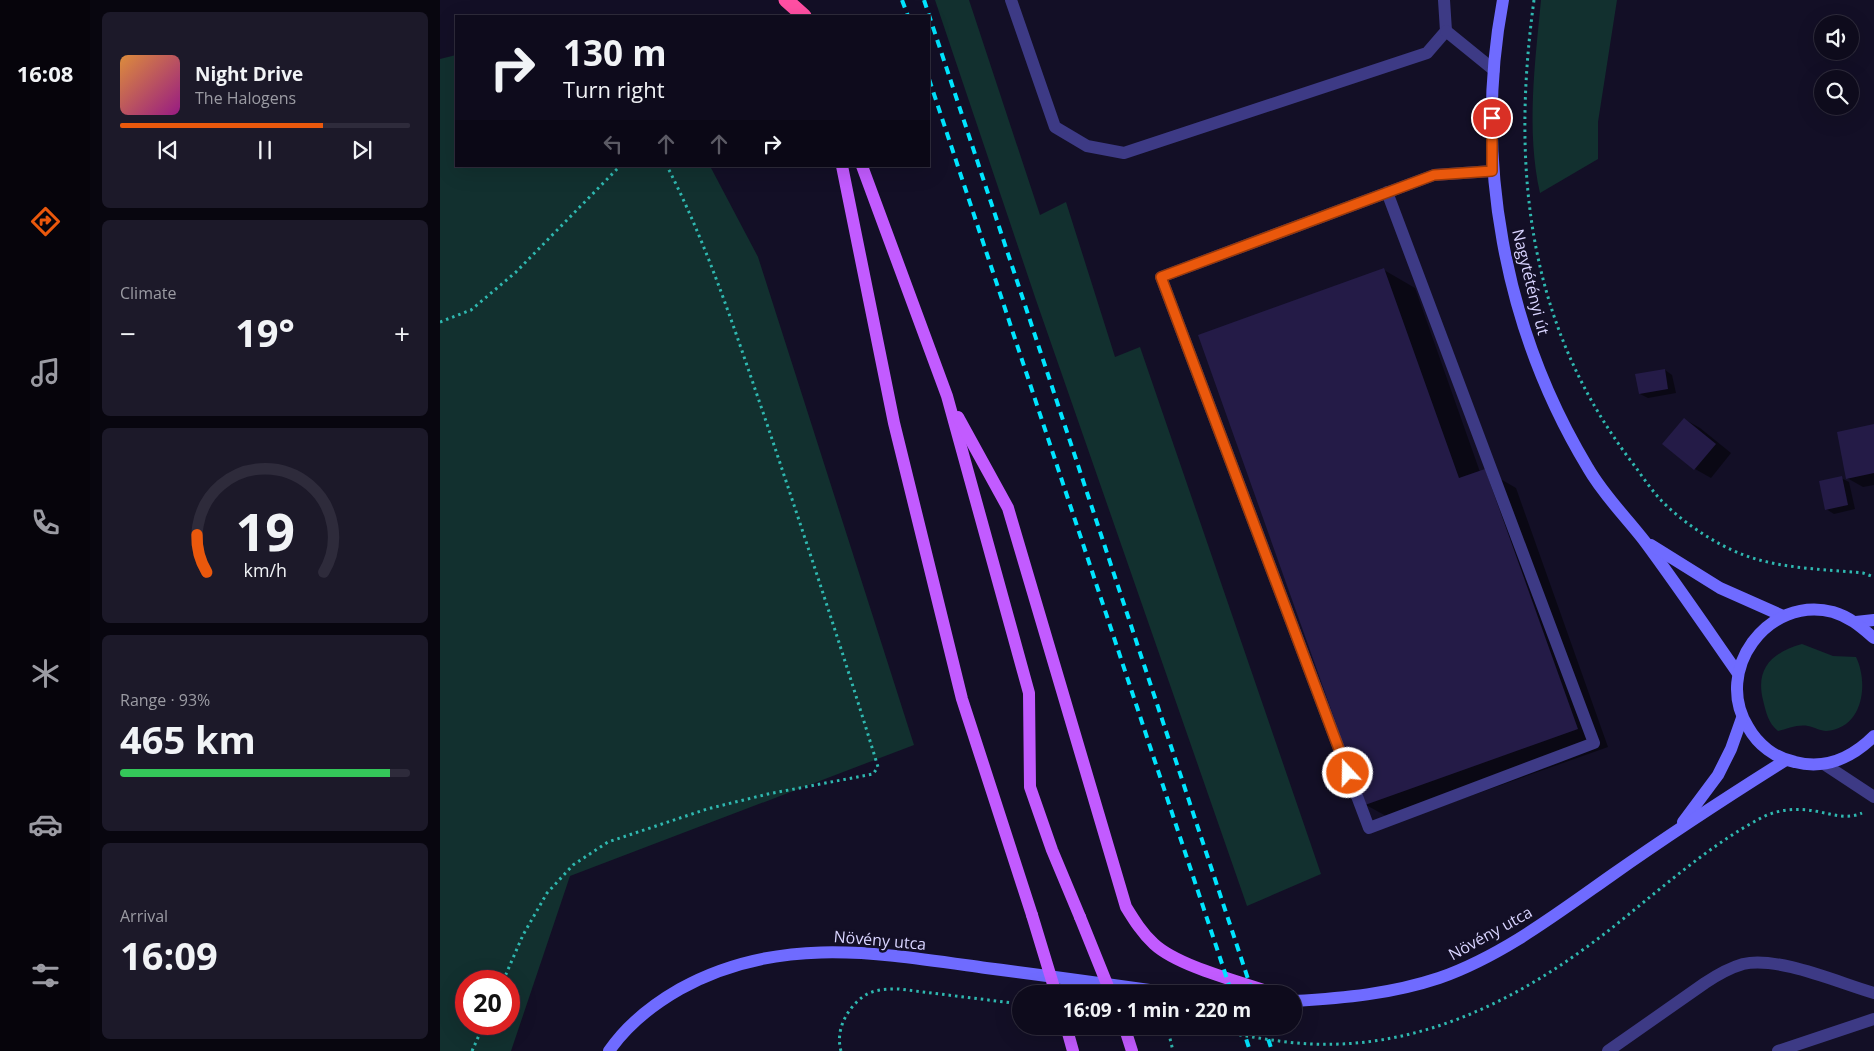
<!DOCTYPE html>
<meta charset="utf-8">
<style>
body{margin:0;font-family:"Open Sans",sans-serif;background:#1c1929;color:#f1f3f6;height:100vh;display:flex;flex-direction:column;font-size:19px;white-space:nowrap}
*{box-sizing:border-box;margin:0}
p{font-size:16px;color:#9b9ba3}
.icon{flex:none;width:28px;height:28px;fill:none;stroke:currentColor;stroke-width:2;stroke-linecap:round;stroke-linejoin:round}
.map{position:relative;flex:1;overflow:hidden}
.side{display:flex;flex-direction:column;gap:12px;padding:12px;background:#08060f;width:350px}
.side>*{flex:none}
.hud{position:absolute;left:15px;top:15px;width:475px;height:152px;border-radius:0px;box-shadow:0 5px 20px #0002,0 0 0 1px #2e2b3b;background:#0e0b1c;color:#f1f3f6;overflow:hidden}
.controls{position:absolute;left:1374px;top:15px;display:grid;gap:10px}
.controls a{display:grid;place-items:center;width:45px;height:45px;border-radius:50%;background:#0e0b1c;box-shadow:0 5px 20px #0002,0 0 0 1px #2e2b3b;font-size:25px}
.speed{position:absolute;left:15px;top:970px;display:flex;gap:10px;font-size:25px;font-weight:700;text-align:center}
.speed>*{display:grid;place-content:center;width:65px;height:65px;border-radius:50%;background:#0e0b1c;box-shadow:0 5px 20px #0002,0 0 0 1px #2e2b3b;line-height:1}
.speed .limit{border:8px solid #d22;background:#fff;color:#111}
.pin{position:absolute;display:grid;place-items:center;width:42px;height:42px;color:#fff;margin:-21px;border:2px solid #fff;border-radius:50%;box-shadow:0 1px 5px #0007}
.me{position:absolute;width:55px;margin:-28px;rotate:339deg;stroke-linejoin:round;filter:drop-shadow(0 0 4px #0008)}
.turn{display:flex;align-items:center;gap:18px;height:105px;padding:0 25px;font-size:22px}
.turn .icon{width:65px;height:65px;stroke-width:2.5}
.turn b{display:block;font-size:35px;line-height:42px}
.lanes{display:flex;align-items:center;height:48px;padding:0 25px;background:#0003;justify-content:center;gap:25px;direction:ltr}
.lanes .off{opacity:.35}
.big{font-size:38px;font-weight:700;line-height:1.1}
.side .card{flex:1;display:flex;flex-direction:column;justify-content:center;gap:8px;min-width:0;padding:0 18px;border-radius:8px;background:#1c1929}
.side .dial{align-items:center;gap:0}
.dial svg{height:130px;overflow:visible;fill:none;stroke:#2e2b3b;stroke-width:7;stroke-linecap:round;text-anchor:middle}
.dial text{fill:#f1f3f6;stroke:none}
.song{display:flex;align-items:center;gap:15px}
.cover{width:60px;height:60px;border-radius:8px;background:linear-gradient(135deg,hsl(30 70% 55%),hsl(310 70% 35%))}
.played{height:5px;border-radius:2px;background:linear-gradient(90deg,#ea580c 70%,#2e2b3b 70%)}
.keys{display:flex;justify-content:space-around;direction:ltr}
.heat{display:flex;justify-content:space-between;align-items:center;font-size:28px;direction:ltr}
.charge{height:8px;border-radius:4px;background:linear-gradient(90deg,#34c759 93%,#2e2b3b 0)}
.trip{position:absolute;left:572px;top:985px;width:290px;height:50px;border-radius:25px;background:#0e0b1c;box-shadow:0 5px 20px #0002,0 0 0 1px #2e2b3b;font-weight:700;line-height:50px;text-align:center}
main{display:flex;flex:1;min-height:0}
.tab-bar{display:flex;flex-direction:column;width:90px;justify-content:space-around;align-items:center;background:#06040b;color:#9b9ba3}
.tab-bar .icon{width:35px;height:35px}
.tab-bar .selected{color:#ea580c}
.tab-bar b{font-size:22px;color:#f1f3f6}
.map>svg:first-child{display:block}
.green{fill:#12302f;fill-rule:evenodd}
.shadow{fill:#0007}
.building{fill:#241b47}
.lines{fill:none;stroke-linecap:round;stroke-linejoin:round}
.path{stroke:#2fb8b0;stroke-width:3;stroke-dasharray:2.5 4;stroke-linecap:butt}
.lane{stroke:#3d3a85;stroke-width:12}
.secondary{stroke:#6f6bff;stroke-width:12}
.primary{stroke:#c25bff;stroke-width:12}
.highway{stroke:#ff4fa3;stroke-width:15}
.rail{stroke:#00e5ff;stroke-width:4;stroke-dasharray:8 6;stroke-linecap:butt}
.primary-bridge{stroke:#c25bff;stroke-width:12}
.route-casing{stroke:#983908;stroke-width:12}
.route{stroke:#ea580c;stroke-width:9}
.labels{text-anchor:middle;stroke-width:5;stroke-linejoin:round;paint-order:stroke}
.street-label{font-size:16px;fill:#d9d4ff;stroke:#130f26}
</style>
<main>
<nav class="tab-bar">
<b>16:08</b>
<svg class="icon selected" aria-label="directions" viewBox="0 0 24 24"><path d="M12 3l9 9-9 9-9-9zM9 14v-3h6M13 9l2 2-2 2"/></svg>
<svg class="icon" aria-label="music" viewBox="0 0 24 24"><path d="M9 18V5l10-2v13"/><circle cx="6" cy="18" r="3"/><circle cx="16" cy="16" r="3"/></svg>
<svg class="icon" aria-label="phone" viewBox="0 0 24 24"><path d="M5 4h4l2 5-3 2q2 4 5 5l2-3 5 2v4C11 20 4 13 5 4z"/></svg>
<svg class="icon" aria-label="climate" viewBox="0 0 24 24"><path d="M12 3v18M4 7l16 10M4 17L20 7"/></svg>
<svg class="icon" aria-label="car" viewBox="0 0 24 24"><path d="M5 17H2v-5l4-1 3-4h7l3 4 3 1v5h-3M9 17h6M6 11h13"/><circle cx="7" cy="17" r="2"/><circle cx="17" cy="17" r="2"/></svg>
<svg class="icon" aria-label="filters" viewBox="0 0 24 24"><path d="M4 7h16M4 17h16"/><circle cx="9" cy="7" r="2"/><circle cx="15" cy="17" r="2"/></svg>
</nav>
<section class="side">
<div class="card">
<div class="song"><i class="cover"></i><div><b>Night Drive</b><p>The Halogens</p></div></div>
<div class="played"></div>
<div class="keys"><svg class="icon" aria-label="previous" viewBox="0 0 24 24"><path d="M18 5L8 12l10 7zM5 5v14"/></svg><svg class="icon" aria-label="pause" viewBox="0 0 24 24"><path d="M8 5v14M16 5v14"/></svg><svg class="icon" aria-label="next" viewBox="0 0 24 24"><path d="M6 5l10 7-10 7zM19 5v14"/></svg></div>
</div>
<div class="card"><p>Climate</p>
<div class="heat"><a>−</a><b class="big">19°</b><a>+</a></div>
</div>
<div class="card dial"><svg viewBox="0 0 100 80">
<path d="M14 69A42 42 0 1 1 86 69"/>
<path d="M14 69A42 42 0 0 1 8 46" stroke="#ea580c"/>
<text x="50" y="56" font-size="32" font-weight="700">19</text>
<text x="50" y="72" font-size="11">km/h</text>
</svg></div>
<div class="card"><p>Range · 93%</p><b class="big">465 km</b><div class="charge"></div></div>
<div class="card"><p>Arrival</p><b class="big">16:09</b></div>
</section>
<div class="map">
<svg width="1434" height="1051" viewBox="0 0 1434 1051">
<rect width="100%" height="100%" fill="#130f26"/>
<g class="green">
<polygon points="495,0 529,0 600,215 626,202 675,357 700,347 881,874 807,906 596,300"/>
<path d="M1101,0h76l-19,122v37l-58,34c-14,-63 -5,-130 1,-193z"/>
<path d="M16,55v111h254l48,91 156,488 -344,131 -59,175h-71v-992zM69,981v43h-43v-43z"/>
<path d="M1362,644l31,12 23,1c13,27 7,72 -30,74 -5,0 -12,-4 -18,-5 -10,-2 -21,3 -30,5 -10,-8 -12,-19 -15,-31 -8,-32 10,-48 39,-56z"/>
</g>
<g class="shadow">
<polygon points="944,270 975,288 1040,472 1045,470 1076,488 1168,747 957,822 926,805"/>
<polygon points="1225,370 1232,375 1236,393 1208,398 1200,394"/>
<polygon points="1244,419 1260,428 1291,453 1271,478 1255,469 1224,444"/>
<polygon points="1434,425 1434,485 1423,487 1407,478"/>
<polygon points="1401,478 1409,482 1415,509 1394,514 1386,509"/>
</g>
<g class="building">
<polygon points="944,268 1019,478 1045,469 1138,729 925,805 758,335"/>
<polygon points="1225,369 1228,389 1199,394 1195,374"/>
<polygon points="1244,418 1276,444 1254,470 1222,444"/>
<polygon points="1434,424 1434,473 1406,479 1397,432"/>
<polygon points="1402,476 1408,505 1385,510 1379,481"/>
</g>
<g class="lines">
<g class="path">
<path d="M1094,0c-23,169 -7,326 100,465 8,11 16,23 25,33 20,22 57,47 85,57 37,14 80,14 119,18l11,4"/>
<polyline points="0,322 31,310 76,272 180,166"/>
<path d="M63,981l20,-46 24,-42 26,-28 35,-23 99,-33 61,-15 105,-20 5,-7c-35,-115 -73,-229 -111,-343 -30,-87 -58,-176 -100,-258"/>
<polyline points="727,1026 733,1051"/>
<path d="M748,1026c40,6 83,16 123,18 112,5 211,-46 297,-113 47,-37 102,-87 155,-114 16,-8 35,-9 52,-6 17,3 31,9 47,2"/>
<polyline points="32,1051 44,1024"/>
<path d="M401,1051c-6,-21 6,-43 23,-55 10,-7 23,-7 35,-7l122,15"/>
</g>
<g class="lane">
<polyline points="571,0 615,127 647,146 684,153 987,53 1006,31 1004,0"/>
<polyline points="1006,31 1054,70"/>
<polyline points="947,192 1154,743 929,828 721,277 994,175 1052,171"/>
<polyline points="1384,764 1434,797"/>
<path d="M1168,1051l97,-68c12,-8 24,-15 38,-19 36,-8 96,19 131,29"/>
<polyline points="1338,1051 1434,1019"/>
</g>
<g class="secondary">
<path d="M1063,0c-30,159 1,329 85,468 16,28 39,50 58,75 31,42 61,86 91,129"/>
<polyline points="1211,545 1280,588 1343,616"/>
<polyline points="1416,622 1434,620"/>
<path d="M1434,638c-13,-11 -24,-21 -41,-26 -66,-17 -120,59 -85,115 10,18 27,31 47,35 31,8 58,-5 79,-26"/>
<polyline points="1243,822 1278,775 1291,749 1302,718"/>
<path d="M854,1001c50,-3 97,-7 145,-23 63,-22 119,-65 173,-103 57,-40 115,-78 174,-115"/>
<path d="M169,1051c18,-26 43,-46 71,-62 99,-55 200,-36 306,-21 64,8 128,17 192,26"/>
</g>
<g class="primary">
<polyline points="402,166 454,423 522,699 592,915"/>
<polyline points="422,166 507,396 589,693 590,787 612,850 640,917"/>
<path d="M518,417l50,91 118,399c8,13 16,26 28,37 25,23 88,38 121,50"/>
<polyline points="626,1026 633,1051"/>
<polyline points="684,1026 692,1051"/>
</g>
<polyline class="highway" points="346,0 364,16"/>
<g class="rail">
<polyline points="462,0 468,16"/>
<polyline points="484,0 813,994"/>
<polyline points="489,79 792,994"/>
<polyline points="802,1026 810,1051"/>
<polyline points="824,1026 832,1051"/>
</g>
<g class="primary-bridge">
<polyline points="592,915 616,994"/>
<polyline points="640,917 671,994"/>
</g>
</g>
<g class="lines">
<defs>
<polyline id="route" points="908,773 721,277 994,175 1052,171 1052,118"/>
</defs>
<use href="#route" class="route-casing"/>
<use href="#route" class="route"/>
</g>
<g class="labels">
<g class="street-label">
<text transform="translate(1091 282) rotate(76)" y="6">Nagytétényi út</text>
<text transform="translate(1050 933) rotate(-29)" y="6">Növény utca</text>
<text transform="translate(440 940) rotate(5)" y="6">Növény utca</text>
</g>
</g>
</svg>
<div class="controls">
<a><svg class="icon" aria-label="sound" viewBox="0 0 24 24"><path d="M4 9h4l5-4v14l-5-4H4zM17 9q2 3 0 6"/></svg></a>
<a><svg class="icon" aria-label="search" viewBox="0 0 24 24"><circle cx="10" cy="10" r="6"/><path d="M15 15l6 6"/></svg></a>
</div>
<div class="speed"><div class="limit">20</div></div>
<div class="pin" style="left:1052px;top:118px;background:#d93025"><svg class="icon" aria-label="arrive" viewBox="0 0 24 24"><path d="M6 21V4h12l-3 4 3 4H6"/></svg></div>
<svg class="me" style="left:908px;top:773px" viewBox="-20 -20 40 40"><circle r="17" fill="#ea580c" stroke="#fff" stroke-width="3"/><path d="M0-11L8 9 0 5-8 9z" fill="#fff"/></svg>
<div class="trip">16:09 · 1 min · 220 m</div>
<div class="hud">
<div class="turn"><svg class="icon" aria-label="right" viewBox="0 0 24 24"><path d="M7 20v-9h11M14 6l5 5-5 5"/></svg><div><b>130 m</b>Turn right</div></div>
<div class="lanes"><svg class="icon off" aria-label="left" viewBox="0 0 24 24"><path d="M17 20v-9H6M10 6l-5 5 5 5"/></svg><svg class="icon off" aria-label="ahead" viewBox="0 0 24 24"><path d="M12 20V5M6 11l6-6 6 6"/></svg><svg class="icon off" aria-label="ahead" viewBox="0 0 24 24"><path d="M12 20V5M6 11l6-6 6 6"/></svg><svg class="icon" aria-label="right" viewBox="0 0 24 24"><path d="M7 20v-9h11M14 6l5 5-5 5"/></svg></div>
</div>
</div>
</main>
